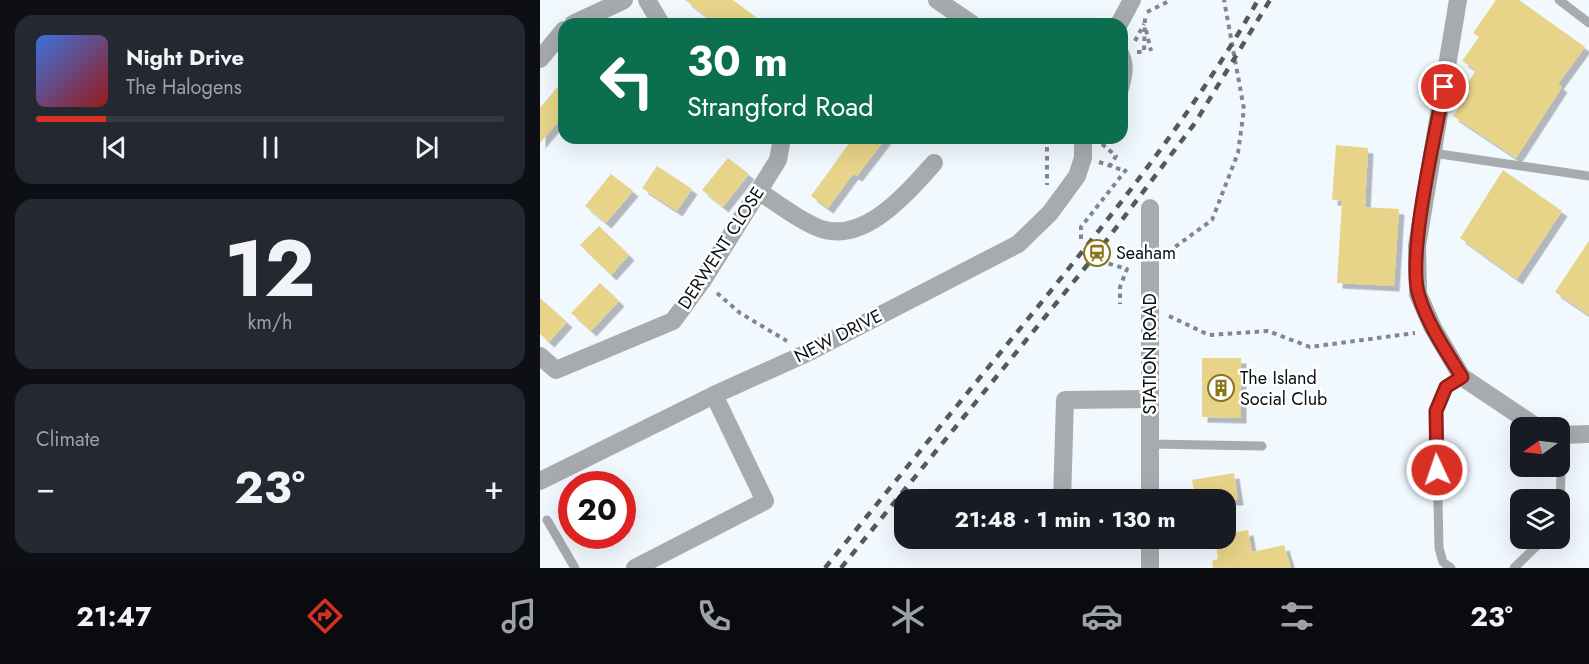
<!DOCTYPE html>
<meta charset="utf-8">
<style>
body{margin:0;font-family:Jost,sans-serif;background:#242831;color:#f1f3f6;height:100vh;display:flex;flex-direction:column;font-size:22px;white-space:nowrap}
*{box-sizing:border-box;margin:0}
p{font-size:20px;color:#9ea1a6}
.icon{flex:none;width:33px;height:33px;fill:none;stroke:currentColor;stroke-width:2;stroke-linecap:round;stroke-linejoin:round}
.map{position:relative;flex:1;overflow:hidden}
.details{display:flex;flex-direction:column;gap:15px;padding:15px;background:#0d0f14;width:540px}
.details>*{flex:none}
.hud{position:absolute;left:18px;top:18px;width:570px;height:126px;border-radius:18px;box-shadow:0 6px 24px #0002;background:#0b6e4f;color:#fff;overflow:hidden}
.needle{width:39px;rotate:256deg}
.tools{position:absolute;left:970px;top:417px;display:grid;gap:12px}
.tools a{display:grid;place-items:center;width:60px;height:60px;border-radius:12px;background:#171b24;box-shadow:0 6px 24px #0002;font-size:30px}
.speed{position:absolute;left:18px;top:471px;display:flex;gap:12px;font-size:30px;font-weight:700;text-align:center}
.speed>*{display:grid;place-content:center;width:78px;height:78px;border-radius:50%;background:#171b24;box-shadow:0 6px 24px #0002;line-height:1}
.speed .limit{border:9px solid #d22;background:#fff;color:#111}
.pin{position:absolute;display:grid;place-items:center;width:51px;height:51px;color:#fff;margin:-26px;border:3px solid #fff;border-radius:50%;box-shadow:0 2px 6px #0007}
.me{position:absolute;width:66px;margin:-33px;rotate:357deg;stroke-linejoin:round;filter:drop-shadow(0 0 4px #0008)}
.turn{display:flex;align-items:center;gap:21px;height:126px;padding:0 30px;font-size:27px}
.turn .icon{width:78px;height:78px;stroke-width:2.5}
.turn b{display:block;font-size:42px;line-height:51px}
.big{font-size:45px;font-weight:700;line-height:1.1}
.details .widget{flex:1;display:flex;flex-direction:column;justify-content:center;gap:9px;min-width:0;padding:0 21px;border-radius:18px;background:#242831}
.details .dial{align-items:center;gap:0}
.dial b{font-size:78px;line-height:1}
.song{display:flex;align-items:center;gap:18px}
.cover{width:72px;height:72px;border-radius:9px;background:linear-gradient(135deg,hsl(220 70% 55%),hsl(0 70% 35%))}
.played{height:6px;border-radius:3px;background:linear-gradient(90deg,#d93025 15%,#363941 15%)}
.keys{display:flex;justify-content:space-around;direction:ltr}
.heat{display:flex;justify-content:space-between;align-items:center;font-size:33px;direction:ltr}
.trip{position:absolute;left:354px;top:489px;width:342px;height:60px;border-radius:18px;background:#171b24;box-shadow:0 6px 24px #0002;font-weight:700;line-height:60px;text-align:center}
.dock{display:flex;height:96px;justify-content:space-around;align-items:center;background:#090b0e;color:#9ea1a6}
.dock .icon{width:42px;height:42px}
.dock .active{color:#d93025}
.dock b{font-size:27px;color:#f1f3f6}
main{display:flex;flex:1;min-height:0}
.map>svg:first-child{display:block}
.building{fill:#e8d489;filter:url(#shadow)}
.lines{fill:none;stroke-linecap:round;stroke-linejoin:round}
.path{stroke:#81878c;stroke-width:4;stroke-dasharray:4.5 4.5;stroke-linecap:butt}
.service{stroke:#a7abae;stroke-width:9}
.minor{stroke:#a7abae;stroke-width:18}
.rail{stroke:#54595c;stroke-width:4.5;stroke-dasharray:8 8;stroke-linecap:butt}
.route-casing{stroke:#8d1f18;stroke-width:15}
.route{stroke:#d93025;stroke-width:10}
.labels{text-anchor:middle;stroke-width:5;stroke-linejoin:round;paint-order:stroke}
.street-label{font-size:18px;fill:#0b0f11;stroke:#fff}
.poi-label{font-size:18px;fill:#0b0f11;stroke:#fff;text-anchor:start}
</style>
<main>
<section class="details">
<div class="widget">
<div class="song"><i class="cover"></i><div><b>Night Drive</b><p>The Halogens</p></div></div>
<div class="played"></div>
<div class="keys"><svg class="icon" aria-label="previous" viewBox="0 0 24 24"><path d="M18 5L8 12l10 7zM5 5v14"/></svg><svg class="icon" aria-label="pause" viewBox="0 0 24 24"><path d="M8 5v14M16 5v14"/></svg><svg class="icon" aria-label="next" viewBox="0 0 24 24"><path d="M6 5l10 7-10 7zM19 5v14"/></svg></div>
</div>
<div class="widget dial"><b>12</b><p>km/h</p></div>
<div class="widget"><p>Climate</p>
<div class="heat"><a>−</a><b class="big">23°</b><a>+</a></div>
</div>
</section>
<div class="map">
<svg width="1049" height="568" viewBox="0 0 1049 568">
<defs>
<filter id="shadow"><feDropShadow dx="5.5" dy="5.5" stdDeviation="0" flood-color="#0004"/></filter>
</defs>
<rect width="100%" height="100%" fill="#f1f9ff"/>
<g class="building">
<polygon points="145,0 193,0 225,24 176,24"/>
<polygon points="956,0 979,0 1045,47 1018,84 1022,87 976,158 913,116 930,91 925,87 936,70 922,61 939,37 933,33"/>
<polygon points="24,79 24,115 0,143 0,108"/>
<polygon points="313,138 346,138 317,176 313,174 288,208 271,196"/>
<polygon points="796,145 828,148 825,207 859,209 854,286 797,283 802,201 792,200"/>
<polygon points="188,158 209,174 183,207 162,190"/>
<polygon points="117,166 152,189 137,211 102,188"/>
<polygon points="963,170 1022,211 977,279 920,238"/>
<polygon points="71,174 93,191 66,223 45,206"/>
<polygon points="59,226 89,255 71,275 40,245"/>
<polygon points="1049,241 1049,315 1015,292"/>
<polygon points="60,283 79,301 51,331 31,313"/>
<polygon points="0,298 27,322 9,342 0,334"/>
<polygon points="662,358 701,358 701,418 662,417"/>
<polygon points="694,473 698,500 660,500 659,495 655,496 652,480"/>
<polygon points="708,530 712,552 744,545 751,568 673,568 672,561 678,559 675,538 686,538 686,534"/>
</g>
<g class="lines">
<g class="path">
<polyline points="607,12 631,0"/>
<polyline points="606,30 611,51"/>
<polyline points="595,41 604,24"/>
<polyline points="597,52 604,52 605,18"/>
<polyline points="507,138 507,185"/>
<polyline points="562,144 576,156 570,166"/>
<polyline points="559,162 585,171"/>
<polyline points="541,239 541,227 589,166"/>
<polyline points="628,252 672,220 698,153 704,109 684,0"/>
<polyline points="560,261 587,269 580,287 580,304"/>
<polyline points="177,293 200,313 247,341"/>
<polyline points="629,316 669,335 728,331 770,347 875,333"/>
</g>
<g class="service">
<polyline points="1019,0 1049,23"/>
<path d="M582,48c11,16 5,32 0,50"/>
<polyline points="893,153 1049,176"/>
<polyline points="610,444 722,446"/>
<polyline points="1020,509 1022,436"/>
<polyline points="7,520 35,568"/>
<polyline points="911,568 903,562 899,548 896,411 906,387 922,377"/>
<polyline points="974,568 1005,538"/>
</g>
<g class="minor">
<polyline points="107,0 121,24"/>
<polyline points="397,0 432,24"/>
<polyline points="918,0 877,246 878,294 893,328 922,377 998,428"/>
<polyline points="33,24 84,0"/>
<polyline points="579,24 592,0"/>
<polyline points="0,59 24,30"/>
<path d="M218,191c18,11 36,26 56,35 47,23 92,-32 120,-63"/>
<polyline points="0,356 16,370 133,321 163,280 238,160 242,138"/>
<polyline points="1020,435 1049,434"/>
<polyline points="0,481 174,395 265,354 478,244 510,213 537,176 543,158 543,138"/>
<polyline points="522,500 525,400 610,399"/>
<polyline points="610,500 610,208"/>
<polyline points="95,568 225,501 174,395"/>
<polyline points="610,568 610,538"/>
</g>
<g class="rail">
<path d="M285,568c69,-85 138,-170 207,-254 81,-100 162,-201 226,-314"/>
<polyline points="301,568 557,253 655,123 730,0"/>
</g>
</g>
<g class="lines">
<defs>
<path id="route" d="M897,470l-1,-59 10,-24 16,-10c-16,-26 -34,-52 -43,-81 -13,-38 17,-164 25,-209"/>
</defs>
<use href="#route" class="route-casing"/>
<use href="#route" class="route"/>
</g>
<defs>
<symbol id="station-ring" viewBox="-11 -11 22 22"><circle r="9.5" fill="#fff" stroke="#8a7518" stroke-width="1.5"/><path d="M-3-6H3Q5-6 5-4V2Q5 4 3 4L4.5 6H3L1.5 4h-3L-3 6H-4.5L-3 4Q-5 4-5 2V-4Q-5-6-3-6ZM-3.5-4v3h7v-3ZM-3.5 1v1.5H-2V1ZM2 1v1.5H3.5V1Z" fill="#8a7518"/></symbol>
<symbol id="building-ring" viewBox="-11 -11 22 22"><circle r="9.5" fill="#fff" stroke="#8a7518" stroke-width="1.5"/><path d="M-4-6H4V6H1V3H-1V6H-4ZM-2.5-4.3h1.7v1.8h-1.7ZM.8-4.3h1.7v1.8H.8ZM-2.5-1h1.7V.8h-1.7ZM.8-1h1.7V.8H.8Z" fill="#8a7518"/></symbol>
</defs>
<g fill-rule="evenodd">
<use href="#station-ring" x="542" y="238" width="30" height="30"/>
<use href="#building-ring" x="666" y="373" width="30" height="30"/>
</g>
<g class="labels">
<g class="street-label">
<text transform="translate(181 248) rotate(-57)" y="6">DERWENT CLOSE</text>
<text transform="translate(298 336) rotate(-27)" y="6">NEW DRIVE</text>
<text transform="translate(610 354) rotate(-90)" y="6">STATION ROAD</text>
</g>
<g class="poi-label">
<text x="576" y="259">Seaham</text>
<text x="700" y="384">The Island<tspan x="700" dy="21">Social Club</tspan></text>
</g>
</g>
</svg>
<div class="tools">
<a><svg class="needle" viewBox="-14 -14 28 28"><path d="M0-13l5 13h-10z" fill="#e53935"/><path d="M0 13l5-13h-10z" fill="#9ea1a6"/></svg></a>
<a><svg class="icon" aria-label="layers" viewBox="0 0 24 24"><path d="M12 4l9 5-9 5-9-5zM3 14l9 5 9-5"/></svg></a>
</div>
<div class="speed"><div class="limit">20</div></div>
<div class="pin" style="left:904px;top:87px;background:#d93025"><svg class="icon" aria-label="arrive" viewBox="0 0 24 24"><path d="M6 21V4h12l-3 4 3 4H6"/></svg></div>
<svg class="me" style="left:897px;top:470px" viewBox="-20 -20 40 40"><circle r="17" fill="#d93025" stroke="#fff" stroke-width="3"/><path d="M0-11L8 9 0 5-8 9z" fill="#fff"/></svg>
<div class="trip">21:48 · 1 min · 130 m</div>
<div class="hud">
<div class="turn"><svg class="icon" aria-label="left" viewBox="0 0 24 24"><path d="M17 20v-9H6M10 6l-5 5 5 5"/></svg><div><b>30 m</b>Strangford Road</div></div>
</div>
</div>
</main>
<nav class="dock">
<b>21:47</b>
<svg class="icon active" aria-label="directions" viewBox="0 0 24 24"><path d="M12 3l9 9-9 9-9-9zM9 14v-3h6M13 9l2 2-2 2"/></svg>
<svg class="icon" aria-label="music" viewBox="0 0 24 24"><path d="M9 18V5l10-2v13"/><circle cx="6" cy="18" r="3"/><circle cx="16" cy="16" r="3"/></svg>
<svg class="icon" aria-label="phone" viewBox="0 0 24 24"><path d="M5 4h4l2 5-3 2q2 4 5 5l2-3 5 2v4C11 20 4 13 5 4z"/></svg>
<svg class="icon" aria-label="climate" viewBox="0 0 24 24"><path d="M12 3v18M4 7l16 10M4 17L20 7"/></svg>
<svg class="icon" aria-label="car" viewBox="0 0 24 24"><path d="M5 17H2v-5l4-1 3-4h7l3 4 3 1v5h-3M9 17h6M6 11h13"/><circle cx="7" cy="17" r="2"/><circle cx="17" cy="17" r="2"/></svg>
<svg class="icon" aria-label="filters" viewBox="0 0 24 24"><path d="M4 7h16M4 17h16"/><circle cx="9" cy="7" r="2"/><circle cx="15" cy="17" r="2"/></svg>
<b>23°</b>
</nav>
